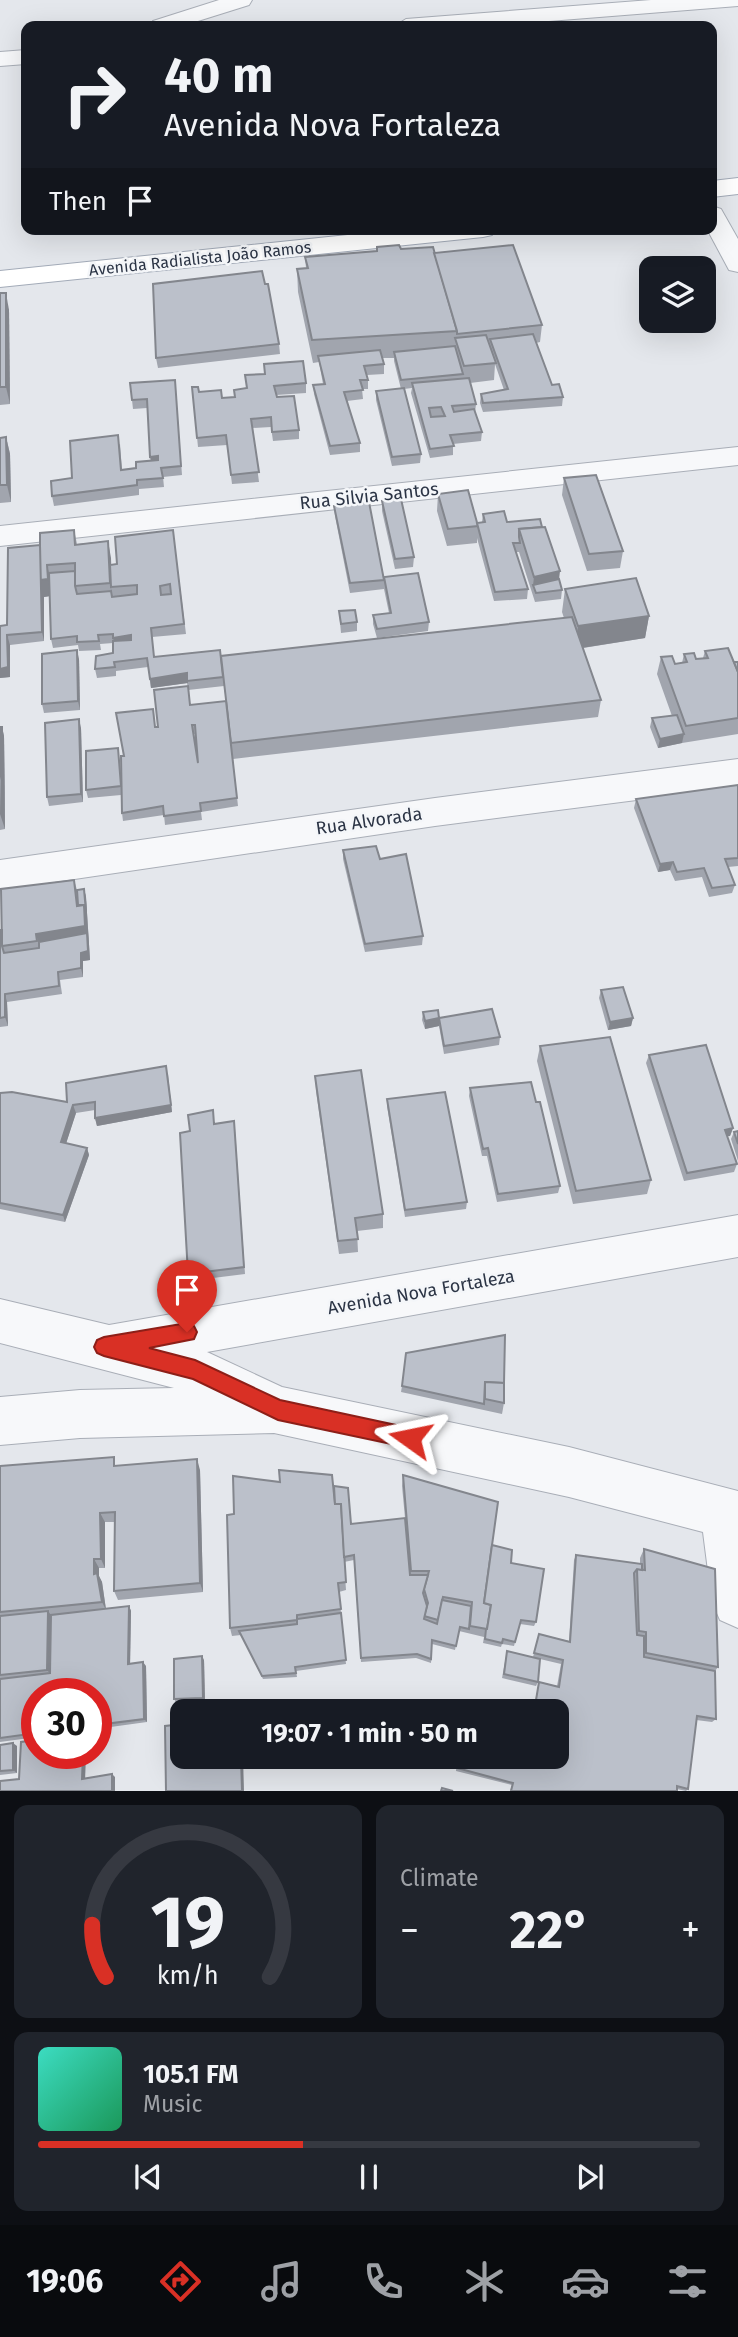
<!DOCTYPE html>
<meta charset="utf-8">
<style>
body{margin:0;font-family:"Fira Sans",sans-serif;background:#20242c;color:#f1f3f6;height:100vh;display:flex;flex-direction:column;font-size:26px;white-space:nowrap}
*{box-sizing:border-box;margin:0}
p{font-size:23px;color:#9ea1a6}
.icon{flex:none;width:38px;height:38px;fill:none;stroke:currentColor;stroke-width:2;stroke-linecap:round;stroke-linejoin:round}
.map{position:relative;height:1791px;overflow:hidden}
.sheet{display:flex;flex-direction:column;gap:14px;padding:14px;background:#0d0f14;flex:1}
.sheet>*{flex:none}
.hud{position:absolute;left:21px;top:21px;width:696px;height:214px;border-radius:14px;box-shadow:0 7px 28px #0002;background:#171b24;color:#f1f3f6;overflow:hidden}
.fabs{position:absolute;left:639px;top:256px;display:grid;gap:14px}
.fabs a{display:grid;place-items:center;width:77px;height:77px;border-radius:14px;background:#171b24;box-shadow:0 7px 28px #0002;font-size:35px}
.speed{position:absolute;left:21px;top:1678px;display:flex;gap:14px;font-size:35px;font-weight:700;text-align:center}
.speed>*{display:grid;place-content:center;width:91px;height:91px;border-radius:50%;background:#171b24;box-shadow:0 7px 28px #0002;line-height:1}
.speed .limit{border:10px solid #d22;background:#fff;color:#111}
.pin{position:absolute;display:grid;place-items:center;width:60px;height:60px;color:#fff;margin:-72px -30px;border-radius:50% 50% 50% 0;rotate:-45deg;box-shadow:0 0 7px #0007}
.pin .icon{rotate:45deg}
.me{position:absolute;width:77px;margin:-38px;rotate:282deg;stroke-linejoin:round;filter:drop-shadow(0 0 5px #0008)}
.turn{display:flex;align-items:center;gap:24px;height:147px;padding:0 28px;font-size:32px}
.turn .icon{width:91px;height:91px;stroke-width:2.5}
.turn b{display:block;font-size:49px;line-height:60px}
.then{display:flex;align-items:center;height:66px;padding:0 28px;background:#0003;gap:14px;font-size:26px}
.big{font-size:52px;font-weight:700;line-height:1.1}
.sheet .widget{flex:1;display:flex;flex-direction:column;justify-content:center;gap:10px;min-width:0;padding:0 24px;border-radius:14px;background:#20242c}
.sheet .dial{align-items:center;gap:0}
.dial svg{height:182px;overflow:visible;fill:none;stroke:#363941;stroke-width:7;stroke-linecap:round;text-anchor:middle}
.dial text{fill:#f1f3f6;stroke:none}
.song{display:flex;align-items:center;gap:21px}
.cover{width:84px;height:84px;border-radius:10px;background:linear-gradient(135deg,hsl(170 70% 55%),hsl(150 70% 35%))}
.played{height:7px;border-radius:4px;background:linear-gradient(90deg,#d93025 40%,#363941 40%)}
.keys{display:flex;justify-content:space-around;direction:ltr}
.heat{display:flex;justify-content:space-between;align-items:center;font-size:38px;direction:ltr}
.sheet .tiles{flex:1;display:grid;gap:14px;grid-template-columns:1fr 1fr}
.widget:last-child{grid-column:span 2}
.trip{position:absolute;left:170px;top:1699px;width:399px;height:70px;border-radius:14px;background:#171b24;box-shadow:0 7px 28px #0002;font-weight:700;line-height:70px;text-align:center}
.dock{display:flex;height:112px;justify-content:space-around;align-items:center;background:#090b0e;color:#9ea1a6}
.dock .icon{width:49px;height:49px}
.dock .current{color:#d93025}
.dock b{font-size:32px;color:#f1f3f6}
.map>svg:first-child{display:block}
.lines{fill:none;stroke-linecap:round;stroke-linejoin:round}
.minor-casing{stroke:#a9aeb7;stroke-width:2}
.primary-casing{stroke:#a3abb8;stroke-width:2}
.minor{fill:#f7f8fa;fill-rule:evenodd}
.primary{fill:#fff;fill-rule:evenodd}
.wall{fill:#a1a5ae;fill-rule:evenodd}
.shaded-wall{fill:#83868d}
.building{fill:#bbc0ca;stroke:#83868d;stroke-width:2;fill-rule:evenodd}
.route{fill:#d93025;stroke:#8d1f18;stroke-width:2}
.labels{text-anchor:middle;stroke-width:5;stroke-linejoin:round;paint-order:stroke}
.far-street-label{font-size:16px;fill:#2b3445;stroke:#f4f6f9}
.street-label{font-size:18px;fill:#2b3445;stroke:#f4f6f9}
</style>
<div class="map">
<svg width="738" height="1791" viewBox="0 0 738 1791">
<rect width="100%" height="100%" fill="#e4e7ec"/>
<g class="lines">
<defs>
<g id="minor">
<polygon points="219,0 252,0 249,5 182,26 150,26 153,21"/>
<polygon points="651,0 738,0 738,6 486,26 395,26 406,19"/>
<polygon points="26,50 26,64 0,66 0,52"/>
<polygon points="712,206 721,209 738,239 738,272 729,270 707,229 712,229"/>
<polygon points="738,447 738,465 0,546 0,526"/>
<polygon points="738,759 738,787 435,826 0,890 0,860 435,798"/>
<polygon points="738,1215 738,1257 207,1352 282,1387 569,1447 738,1491 738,1628 720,1620 712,1602 703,1532 569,1497 274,1433 80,1438 0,1445 0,1397 80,1390 174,1388 0,1343 0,1299 109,1325"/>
</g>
<g id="primary">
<polygon points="738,178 738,194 712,197 712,181"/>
<polygon points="405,229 496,229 492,235 483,237 0,287 0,271"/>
</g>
</defs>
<use href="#minor" class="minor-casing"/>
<use href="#primary" class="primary-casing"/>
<use href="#minor" class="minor"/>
<use href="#primary" class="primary"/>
</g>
<g class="wall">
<polygon points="401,249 434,253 542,325 540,342 536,343 552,385 563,397 562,406 483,412 480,403 481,394 504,390 495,364 494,380 470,383 476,404 475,413 482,432 481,441 453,444 453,455 430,458 411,393 412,388 404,389 421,454 420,463 392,466 376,400 376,391 401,389 394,361 394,358 382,358 384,364 384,374 367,375 368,380 368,389 362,389 363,399 347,401 360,443 360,452 330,455 314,394 313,385 323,384 319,362 313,363 298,292 297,269 306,268 305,257"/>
<polygon points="0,293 9,310 10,404 0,405"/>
<polygon points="279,344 280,354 158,368 156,358"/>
<polygon points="175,380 182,475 163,477 164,487 139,489 139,495 54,506 52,496 72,478 120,444 122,470 136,468 151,461 147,408 133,409 132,400"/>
<polygon points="306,383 306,393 276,395 299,430 299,439 273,441 271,427 252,428 259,482 232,484 227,445 198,447 192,387 199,392 222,398 235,397 246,388"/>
<polygon points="6,437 10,454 11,502 0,503 0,438"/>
<polygon points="564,478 623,551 620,568 587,571 562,495"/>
<polygon points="438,494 477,523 482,522 483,514 507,522 540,519 562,590 561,599 535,602 519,552 516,552 528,589 527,599 494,601 477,538 477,543 447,546 437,511"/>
<polygon points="382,501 414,557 413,567 395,569 382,511"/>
<polygon points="334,506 384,578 429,622 428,631 377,638 373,624 373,615 389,613 384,589 350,593 335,516"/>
<path d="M74,530l3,14 31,-3 3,24 6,-1 56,-34 13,104 -34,3 2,20 67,2 343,-41 -2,-6 3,-23 84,27 -4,22 -62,10 18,52 -3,17 -365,42 5,47 -37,6 1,8 -37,5 -1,-10 -41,6 -1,-8 -1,-18 -33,3 -2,-8 32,-42 3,25 3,-17 31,-29h3l32,-22 36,-4 -2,-15 -36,4 -1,-7 -36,5 -3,-21 -32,4v5l-19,2 -2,-9 18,-16v-10l-13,1 1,6 -22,1 -1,-6 -25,3 -2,-9 -2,-43 -5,1v44l-34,4v32l-10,1v-52l7,-1 33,-80zM193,734h2l3,29z"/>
<polygon points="339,611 357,622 357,631 341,633"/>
<polygon points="705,651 734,662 738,662 738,734 682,743 658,748 650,727 652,718 672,716 657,674 661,657 675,664 682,663 684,654 696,659 703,658"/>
<polygon points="79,659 80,710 44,713 42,704"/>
<polygon points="0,727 2,727 4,736 5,789 5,829 0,830"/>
<polygon points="81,728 83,802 49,806 47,797"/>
<polygon points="738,785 738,866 728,867 735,885 732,893 709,897 702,877 675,881 670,870 658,872 634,808 636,799"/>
<polygon points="343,850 380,859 423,936 422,945 365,952 343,859"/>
<polygon points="74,880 77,890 84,889 86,897 90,960 83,961 83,977 60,980 62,994 7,1002 8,1026 0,1027 0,930"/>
<polygon points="601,990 633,1018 631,1026 608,1030 599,998"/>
<polygon points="423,1012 500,1037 499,1045 444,1054 439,1026 425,1029 422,1020"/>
<polygon points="540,1046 651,1180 647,1194 573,1204 537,1061"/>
<polygon points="649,1055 733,1128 730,1136 727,1136 737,1164 734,1172 684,1181 646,1063"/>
<polygon points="168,1074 172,1112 97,1126 95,1118 95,1110 76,1113 66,1143 87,1148 89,1155 65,1222 0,1209 0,1093 67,1102"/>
<polygon points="315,1076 383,1214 383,1228 357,1231 358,1252 339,1254 316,1091"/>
<polygon points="470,1088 560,1186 558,1193 497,1202 487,1156 482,1156 469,1096"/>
<polygon points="387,1099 467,1202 466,1209 405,1217 387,1106"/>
<polygon points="214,1124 235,1129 245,1274 189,1281 188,1274 190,1131"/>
<polygon points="738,1131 738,1161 731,1139 734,1132"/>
<polygon points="504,1383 504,1403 502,1414 401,1392 402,1386"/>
<polygon points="0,1466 118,1466 200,1470 203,1592 118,1600 114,1591 115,1522 105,1522 105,1568 99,1568 99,1576 102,1582 106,1609 129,1606 131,1611 130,1663 146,1666 147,1722 96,1729 96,1694 37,1694 37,1737 0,1742"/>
<polygon points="403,1475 492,1545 511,1563 536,1622 534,1626 520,1624 514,1646 502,1644 501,1647 483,1643 484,1637 459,1631 455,1650 432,1644 431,1663 416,1658 361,1662 354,1560 344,1562 346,1590 339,1592 346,1664 296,1671 297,1677 263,1679 241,1635 232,1636 230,1628 335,1504 351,1524 405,1518 402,1486"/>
<polygon points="644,1549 718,1667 715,1671 716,1719 712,1722 696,1720 688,1789 686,1791 677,1789 677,1791 510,1791 512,1785 456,1771 457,1757 556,1757 556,1712 533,1712 539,1682 557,1686 561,1664 540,1659 538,1682 536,1686 502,1678 507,1651 533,1657 539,1634 569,1641 574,1560 576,1555 640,1564 640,1558"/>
<polygon points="204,1660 205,1702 176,1702 174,1699"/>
<polygon points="0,1745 17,1746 17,1773 0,1775"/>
</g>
<g class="shaded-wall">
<polygon points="6,293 9,310 10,404 6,387"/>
<polygon points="6,437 10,454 11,502 7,485"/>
<polygon points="158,456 159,465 152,466 150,457"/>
<polygon points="108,541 111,558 112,587 111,587 113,606 110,583"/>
<polygon points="47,565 51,582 51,596 44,597 44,641 42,632 40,580"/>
<polygon points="560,571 558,588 533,585 532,594 534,577"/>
<polygon points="649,616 645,638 575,649 578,626"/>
<polygon points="7,635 10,645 10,677 0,678 0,669"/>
<polygon points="131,635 132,644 115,647 113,638"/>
<polygon points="77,650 79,659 80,710 78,701"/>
<polygon points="187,673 188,683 151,688 150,679"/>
<polygon points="79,719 81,728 83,802 81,794"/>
<polygon points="2,727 4,736 5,829 0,814"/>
<polygon points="684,734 682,743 658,748 660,739"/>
<polygon points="673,862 670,870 658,872 660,864"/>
<polygon points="84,889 86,897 90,960 83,961 83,977 81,968 42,956 36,934 84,905"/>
<polygon points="5,994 7,1002 8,1026 5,1017"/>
<polygon points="439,1018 439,1026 425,1029 425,1021"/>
<polygon points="633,1018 631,1026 608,1030 610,1022"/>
<polygon points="166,1066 172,1112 97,1126 95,1118"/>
<polygon points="73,1105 76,1113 64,1150 61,1142"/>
<polygon points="733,1128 730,1136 722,1137 725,1130"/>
<polygon points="87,1148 89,1155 65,1222 63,1215"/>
<polygon points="197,1459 200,1470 203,1592 200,1583"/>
<polygon points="100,1513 105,1522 105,1568 101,1559"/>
<polygon points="94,1559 99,1568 99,1576 102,1582 106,1610 102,1602 94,1574"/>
<polygon points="129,1606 131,1611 130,1668 128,1664"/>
<polygon points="48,1611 54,1619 53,1677 47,1670"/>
<polygon points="202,1656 204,1660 205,1702 203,1698"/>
<polygon points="143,1662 146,1666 147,1722 144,1719"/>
<polygon points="13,1743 17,1746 17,1773 13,1770"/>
<polygon points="83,1754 86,1754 85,1782 82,1779"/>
<polygon points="241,1757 243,1757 244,1791 242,1791"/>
<polygon points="112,1774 115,1777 115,1791 112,1791"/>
</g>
<g class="building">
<polygon points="399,245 401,249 433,247 457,331 312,340 297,269 308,268 305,257 377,251 377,247"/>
<polygon points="513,245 542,325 457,334 457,331 434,253"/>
<polygon points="262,271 265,284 268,284 279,344 156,358 153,284"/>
<rect x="0" y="293" width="6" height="94"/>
<polygon points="533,334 552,385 559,384 563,397 483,403 481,394 508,389 490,339"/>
<polygon points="486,335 496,363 464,366 455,338"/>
<polygon points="455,346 463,374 401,380 394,352"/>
<polygon points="380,350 384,364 364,366 368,380 360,380 363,390 344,392 360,443 330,446 313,385 325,384 318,356"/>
<polygon points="303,361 306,383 274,386 277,397 294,396 299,430 272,432 271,417 251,419 259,472 231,475 226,435 197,438 192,387 198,387 199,392 221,390 222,398 235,397 234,390 247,388 245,375 265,374 264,364"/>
<path d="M469,378l7,26 -24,2 2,6 20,-3 8,23 -32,3 4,11 -24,3 -18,-66zM441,407l4,9 -14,1 -2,-9z"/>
<polygon points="175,380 181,466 161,468 163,478 137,480 137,485 52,496 51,481 72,478 70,441 118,435 121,470 136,468 136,462 158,460 158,456 150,457 147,399 132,400 130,383"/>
<polygon points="404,388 421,454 392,457 376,391"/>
<polygon points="6,437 7,485 0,485 0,438"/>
<polygon points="596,475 623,551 589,554 564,478"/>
<polygon points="468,490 478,526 448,529 438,494"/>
<polygon points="401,499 414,557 395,559 382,501"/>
<polygon points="369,502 384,580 350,583 334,506"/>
<polygon points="504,511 507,522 540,519 542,527 519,529 519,537 520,543 513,543 528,589 495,592 477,523 485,522 483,514"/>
<polygon points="545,527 560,571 534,577 519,529"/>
<polygon points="74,530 75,545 108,541 110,583 75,586 75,563 47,565 48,579 40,580 40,533"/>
<path d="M173,530l11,94 -33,4 3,29 66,-7 3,27 -36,4v-8l-37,6 -3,-21 -33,4 1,5 -20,2 1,-13 17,-3v-12l18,-1v-5l-18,3v-4l-15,1 1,6 -22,1v-6l-26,3 -2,-66 26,-2v15l2,8 34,-3 1,6 25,-3v-9l-26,2 -1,-22 7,-1 -2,-27zM170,584l1,10 -10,1 -1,-9z"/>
<polygon points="40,545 42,632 7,635 8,667 0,669 0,626 7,625 8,548"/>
<polygon points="418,573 429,622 377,629 373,615 391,613 384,577"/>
<polygon points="636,578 649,616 578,626 565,589"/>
<polygon points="559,579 562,590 536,593 533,585"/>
<polygon points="355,610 357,622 341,624 339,611"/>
<polygon points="572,617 601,700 231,743 221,656"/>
<polygon points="728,648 738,672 738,718 686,726 661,657 672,656 675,664 687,662 684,654 694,653 696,659 708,658 705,651"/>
<polygon points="77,650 78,701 42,704 42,654"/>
<polygon points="734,662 738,662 738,672"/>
<path d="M188,686l2,19 36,-4 11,97 -37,5 1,8 -37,5 -1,-10 -41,7 -1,-57h3l-8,-43 37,-4 2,18h3l-4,-37zM192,725h3l3,38z"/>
<polygon points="677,715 684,734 660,739 652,718"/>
<polygon points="79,719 81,794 47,797 45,723"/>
<polygon points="0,727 2,727 2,780 0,773"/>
<polygon points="118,748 121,786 86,790 86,751"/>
<polygon points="738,785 738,858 725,859 735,885 712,888 704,868 677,872 673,862 660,864 636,799"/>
<polygon points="376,846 380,859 406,854 423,936 365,944 343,850"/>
<polygon points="74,880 77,906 84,905 85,926 36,934 37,941 2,946 1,889"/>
<polygon points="84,889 86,912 84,905 78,905 77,890"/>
<polygon points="0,930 2,930 2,946 4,953 39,948 39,942 87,933 88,951 81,953 81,968 58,972 59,986 5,994 5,1017 0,1018"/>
<polygon points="623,987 633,1018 610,1022 601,990"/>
<polygon points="492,1009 500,1037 444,1046 439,1018 425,1021 423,1012 438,1010 439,1018"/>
<polygon points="610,1037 651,1180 576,1191 540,1046"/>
<polygon points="706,1045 733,1128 725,1130 737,1164 687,1173 649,1055"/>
<polygon points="166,1066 171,1105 95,1118 95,1102 73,1105 61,1142 87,1148 63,1215 0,1203 0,1093 12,1092 67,1102 66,1083"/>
<polygon points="361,1070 383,1214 355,1218 358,1239 338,1241 315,1076"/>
<polygon points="531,1082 536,1102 540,1102 560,1186 498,1194 488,1148 483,1149 470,1088"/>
<polygon points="445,1092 467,1202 405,1210 387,1099"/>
<polygon points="213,1110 214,1124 234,1121 244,1267 188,1274 180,1133 190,1131 188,1115"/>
<polygon points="738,1131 738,1144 734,1132"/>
<polygon points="505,1335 504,1383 485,1382 484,1404 402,1386 406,1353"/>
<polygon points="485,1382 504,1383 504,1403 485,1399"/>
<polygon points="114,1457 114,1466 197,1459 200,1583 114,1591 115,1512 100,1513 101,1559 94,1559 94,1574 97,1573 102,1602 0,1612 0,1466"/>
<polygon points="279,1470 332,1475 335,1504 341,1504 346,1582 338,1583 341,1609 297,1615 297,1620 230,1628 227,1515 234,1514 233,1476 280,1482"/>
<polygon points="403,1475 498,1502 484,1603 491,1605 487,1629 470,1626 472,1602 443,1597 438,1620 424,1616 428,1603 424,1589 429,1571 411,1571"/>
<polygon points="334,1486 348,1488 351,1524 405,1518 410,1575 428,1575 423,1593 427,1606 424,1619 437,1624 442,1600 471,1606 469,1629 460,1627 456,1646 432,1640 431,1659 417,1654 361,1658 354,1555 344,1557 341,1504 335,1504"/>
<polygon points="492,1545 512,1550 511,1563 544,1569 536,1622 521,1620 515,1642 503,1639 502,1643 485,1639 486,1629 487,1629 491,1605 484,1603"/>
<polygon points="644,1549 715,1569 718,1667 646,1653 646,1632 639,1631 637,1569 645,1570"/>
<polygon points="576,1555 642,1564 642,1570 637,1569 634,1573 637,1635 644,1636 644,1657 715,1671 716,1719 697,1716 688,1789 677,1786 677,1791 511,1791 513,1783 457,1768 458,1757 556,1757 556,1712 534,1712 539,1682 559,1687 563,1660 534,1653 539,1634 570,1642"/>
<polygon points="129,1606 128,1664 143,1662 144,1719 96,1725 96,1694 37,1694 37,1733 0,1738 0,1679 50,1673 51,1615"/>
<polygon points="48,1611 47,1670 0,1675 0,1616"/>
<polygon points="341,1613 346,1660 295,1667 296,1673 262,1676 239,1631 297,1624 297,1619"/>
<polygon points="507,1651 540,1659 538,1682 504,1674"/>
<polygon points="202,1656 203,1698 174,1699 174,1659"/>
<polygon points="182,1724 182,1757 241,1757 242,1791 166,1791 165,1726"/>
<polygon points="37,1740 37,1754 83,1754 82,1779 112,1774 112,1791 0,1791 0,1781 19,1779 21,1742"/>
<polygon points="13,1743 13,1770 0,1771 0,1745"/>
<polygon points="442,1788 453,1791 441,1791"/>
</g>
<polygon class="route" points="187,1323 194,1326 197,1332 194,1339 149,1348 195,1360 280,1400 410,1428 417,1431 420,1438 417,1445 410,1448 278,1420 193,1379 104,1356 97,1353 94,1347 97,1340 104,1337"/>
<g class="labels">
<g class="far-street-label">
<text transform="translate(200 258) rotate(-6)" y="6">Avenida Radialista João Ramos</text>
</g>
<g class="street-label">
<text transform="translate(369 496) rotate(-6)" y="6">Rua Silvia Santos</text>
<text transform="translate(369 821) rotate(-8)" y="6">Rua Alvorada</text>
<text transform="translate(421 1292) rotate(-10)" y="6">Avenida Nova Fortaleza</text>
</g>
</g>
</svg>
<div class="fabs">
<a><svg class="icon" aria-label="layers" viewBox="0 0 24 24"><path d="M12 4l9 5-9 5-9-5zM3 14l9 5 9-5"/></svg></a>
</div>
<div class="speed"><div class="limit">30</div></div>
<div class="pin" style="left:187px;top:1332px;background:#d93025"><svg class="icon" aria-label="arrive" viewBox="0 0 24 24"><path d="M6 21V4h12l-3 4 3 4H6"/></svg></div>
<svg class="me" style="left:410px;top:1438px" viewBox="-20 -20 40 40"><path d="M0-17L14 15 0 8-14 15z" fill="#d93025" stroke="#fff" stroke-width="4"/></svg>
<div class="trip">19:07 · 1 min · 50 m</div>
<div class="hud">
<div class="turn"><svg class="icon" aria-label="right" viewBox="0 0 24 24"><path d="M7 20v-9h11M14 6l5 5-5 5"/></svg><div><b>40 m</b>Avenida Nova Fortaleza</div></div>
<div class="then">Then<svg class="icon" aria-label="arrive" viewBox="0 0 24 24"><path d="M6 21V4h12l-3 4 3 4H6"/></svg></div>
</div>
</div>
<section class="sheet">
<div class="tiles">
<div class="widget dial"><svg viewBox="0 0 100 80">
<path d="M14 69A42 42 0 1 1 86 69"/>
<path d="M14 69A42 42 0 0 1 8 46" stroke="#d93025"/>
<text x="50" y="56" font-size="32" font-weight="700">19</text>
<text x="50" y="72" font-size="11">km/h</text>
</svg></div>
<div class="widget"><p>Climate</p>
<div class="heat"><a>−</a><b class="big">22°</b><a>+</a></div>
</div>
<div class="widget">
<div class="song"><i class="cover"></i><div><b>105.1 FM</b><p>Music</p></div></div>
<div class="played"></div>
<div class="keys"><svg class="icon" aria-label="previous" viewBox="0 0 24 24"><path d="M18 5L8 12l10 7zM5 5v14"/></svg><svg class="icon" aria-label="pause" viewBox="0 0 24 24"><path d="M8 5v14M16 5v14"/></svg><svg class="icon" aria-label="next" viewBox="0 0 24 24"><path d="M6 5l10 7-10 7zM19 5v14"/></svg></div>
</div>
</div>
</section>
<nav class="dock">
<b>19:06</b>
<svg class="icon current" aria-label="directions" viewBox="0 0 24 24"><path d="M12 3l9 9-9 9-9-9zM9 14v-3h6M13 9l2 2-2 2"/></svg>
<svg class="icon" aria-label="music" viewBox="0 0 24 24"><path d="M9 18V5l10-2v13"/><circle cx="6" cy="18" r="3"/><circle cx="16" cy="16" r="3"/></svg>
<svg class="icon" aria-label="phone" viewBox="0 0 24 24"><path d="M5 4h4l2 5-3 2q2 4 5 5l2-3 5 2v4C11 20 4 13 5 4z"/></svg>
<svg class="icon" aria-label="climate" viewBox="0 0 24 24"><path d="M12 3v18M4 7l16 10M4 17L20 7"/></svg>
<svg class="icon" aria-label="car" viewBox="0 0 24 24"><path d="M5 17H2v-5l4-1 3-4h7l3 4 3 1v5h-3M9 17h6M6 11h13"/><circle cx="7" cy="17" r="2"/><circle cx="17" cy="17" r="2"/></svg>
<svg class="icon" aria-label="filters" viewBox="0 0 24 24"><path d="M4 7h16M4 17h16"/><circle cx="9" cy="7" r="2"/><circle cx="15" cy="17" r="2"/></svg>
</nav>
